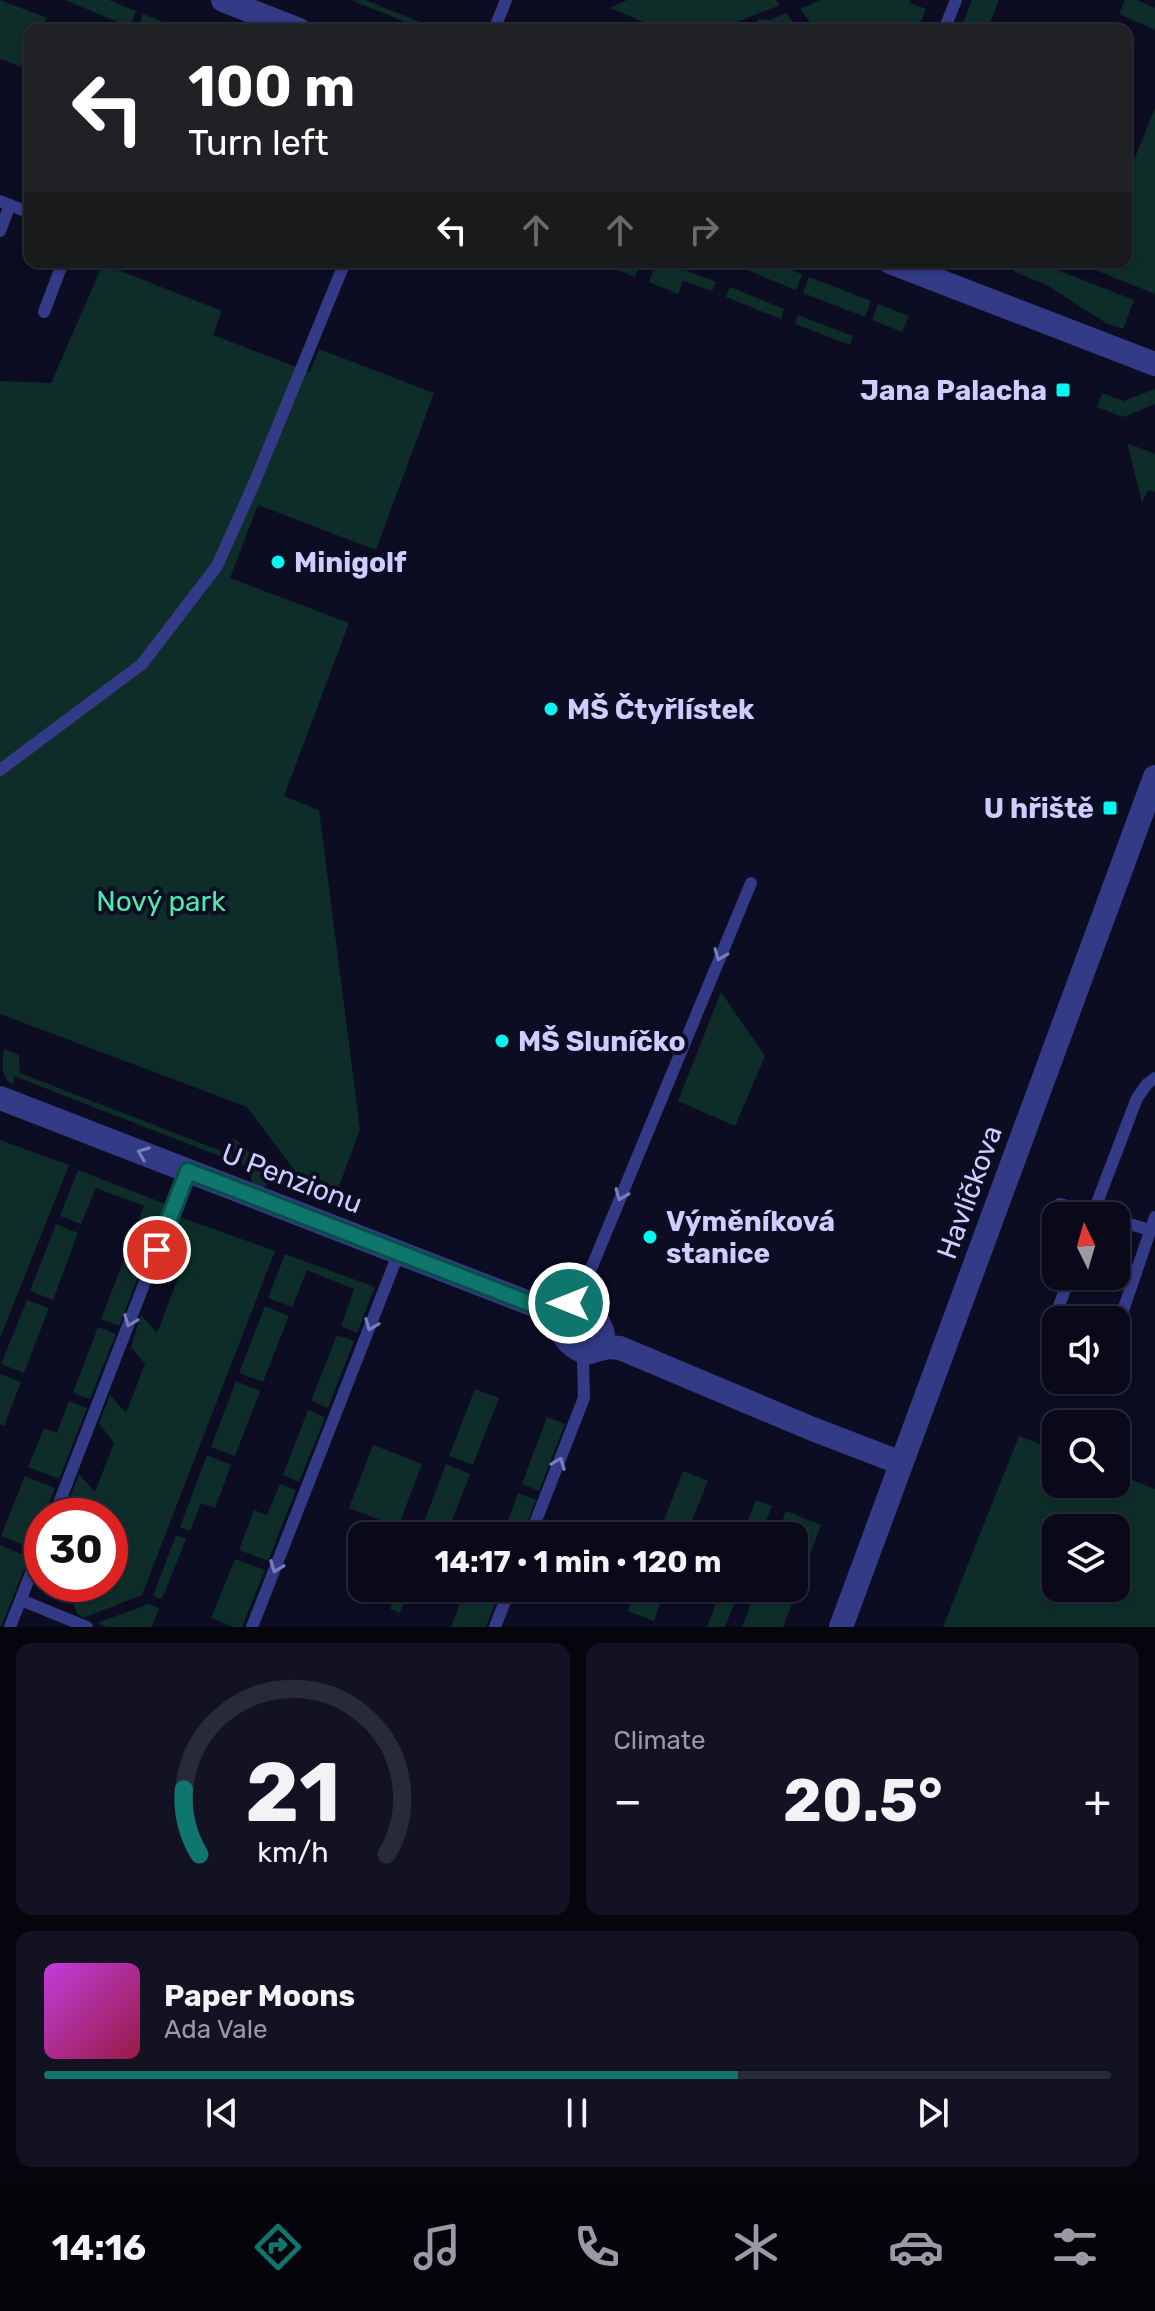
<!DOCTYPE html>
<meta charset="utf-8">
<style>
body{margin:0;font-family:Rubik,sans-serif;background:#121223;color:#f1f3f6;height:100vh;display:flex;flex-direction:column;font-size:30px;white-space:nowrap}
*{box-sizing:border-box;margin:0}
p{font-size:26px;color:#999aa2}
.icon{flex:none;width:44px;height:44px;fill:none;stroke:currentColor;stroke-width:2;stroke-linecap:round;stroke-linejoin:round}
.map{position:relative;height:1627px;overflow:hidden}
.sheet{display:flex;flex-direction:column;gap:16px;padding:16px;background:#05050e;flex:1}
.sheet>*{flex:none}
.banner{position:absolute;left:24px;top:24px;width:1108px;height:244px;border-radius:16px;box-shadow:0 2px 6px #0004,0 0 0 2px #292a39;background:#202124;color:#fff;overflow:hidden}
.needle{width:52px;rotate:355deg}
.tools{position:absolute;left:1042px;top:1202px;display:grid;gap:16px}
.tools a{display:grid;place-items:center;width:88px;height:88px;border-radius:16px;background:#09091a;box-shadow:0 2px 6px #0004,0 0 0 2px #292a39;font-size:40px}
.speed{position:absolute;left:24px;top:1498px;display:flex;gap:16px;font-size:40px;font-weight:700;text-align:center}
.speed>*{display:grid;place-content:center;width:104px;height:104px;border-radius:50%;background:#09091a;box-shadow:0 2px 6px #0004,0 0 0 2px #292a39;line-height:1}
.speed .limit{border:12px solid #d22;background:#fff;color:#111}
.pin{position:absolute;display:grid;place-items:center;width:68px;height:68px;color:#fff;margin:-34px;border:4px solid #fff;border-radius:50%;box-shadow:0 2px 8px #0007}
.me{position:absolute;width:88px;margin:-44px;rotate:270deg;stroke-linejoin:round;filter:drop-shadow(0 0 6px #0008)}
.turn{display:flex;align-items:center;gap:28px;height:168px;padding:0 32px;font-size:36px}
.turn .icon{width:104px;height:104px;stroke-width:2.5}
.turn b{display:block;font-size:56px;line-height:68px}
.lanes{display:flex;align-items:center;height:76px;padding:0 32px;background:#0003;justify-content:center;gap:40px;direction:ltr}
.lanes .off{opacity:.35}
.big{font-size:60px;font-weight:700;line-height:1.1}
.sheet .tile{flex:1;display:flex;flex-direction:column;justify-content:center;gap:12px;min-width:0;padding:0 28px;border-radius:16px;background:#121223}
.sheet .dial{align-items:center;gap:0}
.dial svg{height:208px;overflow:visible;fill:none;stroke:#292a39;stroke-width:7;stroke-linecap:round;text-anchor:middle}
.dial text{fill:#f1f3f6;stroke:none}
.song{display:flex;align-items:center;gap:24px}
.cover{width:96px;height:96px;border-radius:12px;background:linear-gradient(135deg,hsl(290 70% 55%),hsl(340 70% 35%))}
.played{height:8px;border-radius:4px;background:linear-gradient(90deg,#0f766e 65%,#292a39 65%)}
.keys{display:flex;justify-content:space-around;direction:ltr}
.heat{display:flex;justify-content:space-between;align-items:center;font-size:44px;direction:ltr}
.sheet .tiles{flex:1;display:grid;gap:16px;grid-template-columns:1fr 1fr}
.tile:last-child{grid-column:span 2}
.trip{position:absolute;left:348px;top:1522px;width:460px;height:80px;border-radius:16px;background:#09091a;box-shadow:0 2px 6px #0004,0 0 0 2px #292a39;font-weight:700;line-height:80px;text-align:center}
.menu{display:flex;height:128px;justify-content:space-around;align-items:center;background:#04040a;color:#999aa2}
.menu .icon{width:56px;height:56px}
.menu .current{color:#0f766e}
.menu b{font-size:36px;color:#f1f3f6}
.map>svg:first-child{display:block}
.green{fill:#0e2d28;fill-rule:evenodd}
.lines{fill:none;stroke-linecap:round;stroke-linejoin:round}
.lane{stroke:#333a86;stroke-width:12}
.street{stroke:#333a86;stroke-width:24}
.oneway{stroke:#787dbc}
.route-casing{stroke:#0a4d48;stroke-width:20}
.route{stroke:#0f766e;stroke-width:14}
.poi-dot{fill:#00f8f0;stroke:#0c0c23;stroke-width:3}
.labels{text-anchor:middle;stroke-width:8;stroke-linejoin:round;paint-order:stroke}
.poi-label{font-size:28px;font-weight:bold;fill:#cdceff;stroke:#0c0c23;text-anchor:start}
.park-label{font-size:28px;fill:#4fe9ae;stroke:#0c0c23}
.street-label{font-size:28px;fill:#cdceff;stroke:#0c0c23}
</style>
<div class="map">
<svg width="1155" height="1627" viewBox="0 0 1155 1627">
<rect width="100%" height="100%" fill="#0c0c23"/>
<g class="green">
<polygon points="0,0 47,18 42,30 30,30 30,61 27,69 0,59"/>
<polygon points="65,0 109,0 136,11 130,27"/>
<polygon points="351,0 365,0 440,30 426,30"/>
<polygon points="627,0 776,0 780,5 717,30 663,30 610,8"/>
<polygon points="820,0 910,0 910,3 926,9 918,30 816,30 800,9"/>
<polygon points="972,0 999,0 987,30 960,30"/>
<polygon points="1125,0 1137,0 1155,8 1155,30 1119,14"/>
<polygon points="786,13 799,30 744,30 754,26 759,19 770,20"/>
<polygon points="143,14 184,30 137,30"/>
<polygon points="1155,108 1155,294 1075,262 1126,262 1126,180"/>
<polygon points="596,262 641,262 635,277"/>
<polygon points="656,262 665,262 716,282 712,291 683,281 678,294 649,282"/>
<polygon points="735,262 771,262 802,274 796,290 734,265"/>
<polygon points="1017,262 1037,262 1134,300 1123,329 1106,323 1045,284 1014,272"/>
<polygon points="103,264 222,311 213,335 310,372 319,349 434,393 376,550 258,505 230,578 349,623 284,796 319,810 360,1129 334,1200 310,1191 247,1107 0,1014 0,381 51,383"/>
<polygon points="809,277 871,301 865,317 803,293"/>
<polygon points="730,287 784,309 781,319 726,297"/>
<polygon points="878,304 909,316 902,332 872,320"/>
<polygon points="798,315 853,336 850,345 795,324"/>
<polygon points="1155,389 1155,404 1123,417 1097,407 1102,393 1124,401"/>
<polygon points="1127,443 1155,454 1155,492 1148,490 1142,503"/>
<polygon points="721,992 765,1056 735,1126 678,1101"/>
<path d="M4,1049l15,6 1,18 214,83 -1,-18c14,9 31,30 34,46l-3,4 -12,-2 -2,-18 -236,-92 -1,9c-13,-8 -11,-22 -9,-36z"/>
<polygon points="0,1140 69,1165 0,1338"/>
<polygon points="78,1170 166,1204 148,1250 130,1243 144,1206 96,1188 81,1224 60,1216"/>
<polygon points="180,1217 275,1251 142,1595 83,1618 77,1613 65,1584 110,1584 110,1516 76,1516 67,1505 79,1474 95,1492 114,1443 99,1423 110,1395 126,1413 145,1364 131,1347 141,1315 157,1333 188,1252 173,1233"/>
<polygon points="56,1224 78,1233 53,1300 30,1291"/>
<polygon points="127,1252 145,1259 119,1326 101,1319"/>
<polygon points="285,1254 375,1287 357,1333 341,1326 354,1289 307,1270 292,1307 268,1298"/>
<polygon points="27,1300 49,1308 24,1373 1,1364"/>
<polygon points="265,1306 289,1316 263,1382 239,1373"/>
<polygon points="98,1327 116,1334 90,1399 73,1393"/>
<polygon points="337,1335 354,1341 328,1408 311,1401"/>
<polygon points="0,1374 21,1382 4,1426 0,1424"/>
<polygon points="236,1381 260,1391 235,1456 211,1447"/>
<polygon points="475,1389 499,1398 473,1465 449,1456"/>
<polygon points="69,1401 87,1408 59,1479 28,1467 44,1428 57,1433"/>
<polygon points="308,1410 325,1417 299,1482 283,1475"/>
<polygon points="547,1417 565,1424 539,1491 522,1484"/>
<path d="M1019,1436l37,14v34h60v-10l39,15v138h-212zM1056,1528h60v60h-60z"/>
<polygon points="373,1445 422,1464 398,1527 349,1508"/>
<polygon points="207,1455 231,1465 215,1508 201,1503 190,1531 180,1527"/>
<polygon points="446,1464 470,1474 446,1536 437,1536 421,1530"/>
<polygon points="683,1471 708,1481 686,1536 658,1536"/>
<polygon points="25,1476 55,1488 44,1516 42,1516 42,1522 32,1548 1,1536"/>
<polygon points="280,1484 296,1490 268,1561 239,1550 254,1510 267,1515"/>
<polygon points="518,1493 536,1500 522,1536 502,1536"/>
<polygon points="756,1500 772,1506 760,1536 742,1536"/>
<polygon points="786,1511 821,1525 796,1592 785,1588 794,1588 794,1536 777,1536"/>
<polygon points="176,1535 186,1539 162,1599 153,1596"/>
<polygon points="0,1545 29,1557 1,1627 0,1627"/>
<polygon points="235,1559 265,1570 242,1627 233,1627 211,1618"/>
<polygon points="398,1588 410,1588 400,1613 390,1609"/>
<polygon points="482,1588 501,1588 486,1627 451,1627 464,1593 477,1598"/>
<polygon points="637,1588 666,1588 654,1621 628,1611"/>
<polygon points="722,1588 740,1588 725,1627 707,1627"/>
<polygon points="757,1588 793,1601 783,1627 742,1627"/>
<polygon points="149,1604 159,1608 152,1627 107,1627 97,1623"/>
</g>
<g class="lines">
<g class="lane">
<polyline points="494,30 506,0"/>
<polyline points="944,30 956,0"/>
<polyline points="0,201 30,213"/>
<polyline points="0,231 10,205"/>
<polyline points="44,312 63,262"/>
<polyline points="0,770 142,664 217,566 256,479 345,262"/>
<polyline points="1060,1204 1103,1216"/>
<polyline points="1092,1216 1137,1098 1147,1084 1155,1078"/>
<polyline points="1116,1220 1150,1230"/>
<polyline points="571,1302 581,1293 751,883"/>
<polyline points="1116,1331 1155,1217"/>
<polyline points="1056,1346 1051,1338 1050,1330 1070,1276"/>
<polyline points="54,1516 188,1171"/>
<polyline points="530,1536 582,1403 584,1397 583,1363 591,1352"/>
<polyline points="21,1600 87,1627"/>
<polyline points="10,1627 42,1545"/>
<polyline points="252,1627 399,1252"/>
<polyline points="495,1627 510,1588"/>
</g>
<g class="street">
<polyline points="223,0 299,30"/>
<polyline points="890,262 1155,364"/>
<polyline points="0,1098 534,1305 551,1307 564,1306"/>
<path d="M574,1302c16,4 42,35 21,48 -20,13 -59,-40 -21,-48z"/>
<polyline points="596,1350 608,1347 620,1348 810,1428 901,1463"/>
<polyline points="841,1627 1155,777"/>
</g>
</g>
<defs><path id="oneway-chevron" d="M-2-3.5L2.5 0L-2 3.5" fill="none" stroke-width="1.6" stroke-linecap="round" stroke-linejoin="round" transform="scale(2)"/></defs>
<g class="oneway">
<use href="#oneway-chevron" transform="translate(720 955) rotate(112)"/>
<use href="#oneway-chevron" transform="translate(143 1153) rotate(-159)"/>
<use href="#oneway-chevron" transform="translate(621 1195) rotate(112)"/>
<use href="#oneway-chevron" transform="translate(130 1321) rotate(111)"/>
<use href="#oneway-chevron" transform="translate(371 1325) rotate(111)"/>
<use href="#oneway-chevron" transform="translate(559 1463) rotate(-69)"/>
<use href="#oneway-chevron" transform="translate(276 1567) rotate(111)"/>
</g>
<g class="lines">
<defs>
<polyline id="route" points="157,1250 188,1171 534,1305 551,1307 569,1303"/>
</defs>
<use href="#route" class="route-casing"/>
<use href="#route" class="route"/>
</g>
<g class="poi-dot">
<rect x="1055" y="382" width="16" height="16" rx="4"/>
<circle cx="278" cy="562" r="8"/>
<circle cx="551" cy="709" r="8"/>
<rect x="1102" y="800" width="16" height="16" rx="4"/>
<circle cx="502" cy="1041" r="8"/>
<circle cx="650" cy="1237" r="8"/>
</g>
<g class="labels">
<g class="poi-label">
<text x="1047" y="400" text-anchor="end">Jana Palacha</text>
<text x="294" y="572">Minigolf</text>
<text x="567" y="719">MŠ Čtyřlístek</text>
<text x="1094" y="818" text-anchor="end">U hřiště</text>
<text x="518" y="1051">MŠ Sluníčko</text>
<text x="666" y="1231">Výměníková<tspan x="666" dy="32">stanice</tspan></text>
</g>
<g class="park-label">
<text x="161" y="911">Nový park</text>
</g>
<g class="street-label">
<text transform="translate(292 1178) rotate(21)" y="10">U Penzionu</text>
<text transform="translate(969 1192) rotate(-70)" y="10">Havlíčkova</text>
</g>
</g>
</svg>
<div class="tools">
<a><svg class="needle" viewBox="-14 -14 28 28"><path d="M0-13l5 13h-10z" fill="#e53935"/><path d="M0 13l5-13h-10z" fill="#999aa2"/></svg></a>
<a><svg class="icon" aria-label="sound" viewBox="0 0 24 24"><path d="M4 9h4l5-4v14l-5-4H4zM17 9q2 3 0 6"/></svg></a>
<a><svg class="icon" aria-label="search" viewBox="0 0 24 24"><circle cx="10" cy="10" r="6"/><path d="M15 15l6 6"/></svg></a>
<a><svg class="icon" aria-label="layers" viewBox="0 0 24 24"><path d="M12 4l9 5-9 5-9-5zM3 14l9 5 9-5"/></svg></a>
</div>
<div class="speed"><div class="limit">30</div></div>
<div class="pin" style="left:157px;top:1250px;background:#d93025"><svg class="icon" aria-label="arrive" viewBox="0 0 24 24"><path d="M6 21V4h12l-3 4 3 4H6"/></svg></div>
<svg class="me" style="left:569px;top:1303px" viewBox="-20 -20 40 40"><circle r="17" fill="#0f766e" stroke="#fff" stroke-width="3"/><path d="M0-11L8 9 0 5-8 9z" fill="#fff"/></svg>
<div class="trip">14:17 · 1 min · 120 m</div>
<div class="banner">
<div class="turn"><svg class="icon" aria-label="left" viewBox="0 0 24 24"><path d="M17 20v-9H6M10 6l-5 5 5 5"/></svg><div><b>100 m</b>Turn left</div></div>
<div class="lanes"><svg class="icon" aria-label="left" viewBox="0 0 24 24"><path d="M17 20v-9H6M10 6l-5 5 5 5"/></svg><svg class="icon off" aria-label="ahead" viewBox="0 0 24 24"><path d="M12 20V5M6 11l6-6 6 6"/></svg><svg class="icon off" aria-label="ahead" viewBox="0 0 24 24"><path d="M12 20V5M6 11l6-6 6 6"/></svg><svg class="icon off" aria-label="right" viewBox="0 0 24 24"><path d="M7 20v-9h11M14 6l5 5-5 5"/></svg></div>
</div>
</div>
<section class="sheet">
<div class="tiles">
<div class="tile dial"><svg viewBox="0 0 100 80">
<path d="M14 69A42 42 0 1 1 86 69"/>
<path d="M14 69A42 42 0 0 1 8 44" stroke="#0f766e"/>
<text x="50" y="56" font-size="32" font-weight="700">21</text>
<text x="50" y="72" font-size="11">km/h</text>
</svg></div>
<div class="tile"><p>Climate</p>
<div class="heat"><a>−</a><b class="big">20.5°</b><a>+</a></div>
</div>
<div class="tile">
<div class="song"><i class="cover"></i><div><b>Paper Moons</b><p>Ada Vale</p></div></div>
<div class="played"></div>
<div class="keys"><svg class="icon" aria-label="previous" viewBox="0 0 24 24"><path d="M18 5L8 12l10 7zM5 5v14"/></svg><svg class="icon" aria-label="pause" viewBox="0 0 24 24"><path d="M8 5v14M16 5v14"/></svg><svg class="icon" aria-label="next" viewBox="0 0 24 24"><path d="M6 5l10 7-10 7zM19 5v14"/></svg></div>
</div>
</div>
</section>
<nav class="menu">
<b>14:16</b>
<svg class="icon current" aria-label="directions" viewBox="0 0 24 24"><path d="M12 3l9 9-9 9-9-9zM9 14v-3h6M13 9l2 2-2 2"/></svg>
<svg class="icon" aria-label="music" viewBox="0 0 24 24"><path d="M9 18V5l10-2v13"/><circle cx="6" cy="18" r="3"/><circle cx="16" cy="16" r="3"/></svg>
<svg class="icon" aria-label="phone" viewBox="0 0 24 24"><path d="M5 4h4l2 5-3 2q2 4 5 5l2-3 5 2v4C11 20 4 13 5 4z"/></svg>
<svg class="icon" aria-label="climate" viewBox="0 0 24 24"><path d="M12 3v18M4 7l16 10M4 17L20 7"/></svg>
<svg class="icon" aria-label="car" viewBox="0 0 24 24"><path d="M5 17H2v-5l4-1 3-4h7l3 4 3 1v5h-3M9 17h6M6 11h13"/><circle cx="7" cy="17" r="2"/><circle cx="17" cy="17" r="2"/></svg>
<svg class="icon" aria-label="filters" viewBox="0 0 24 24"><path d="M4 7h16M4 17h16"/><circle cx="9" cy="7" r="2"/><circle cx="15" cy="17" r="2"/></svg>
</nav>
